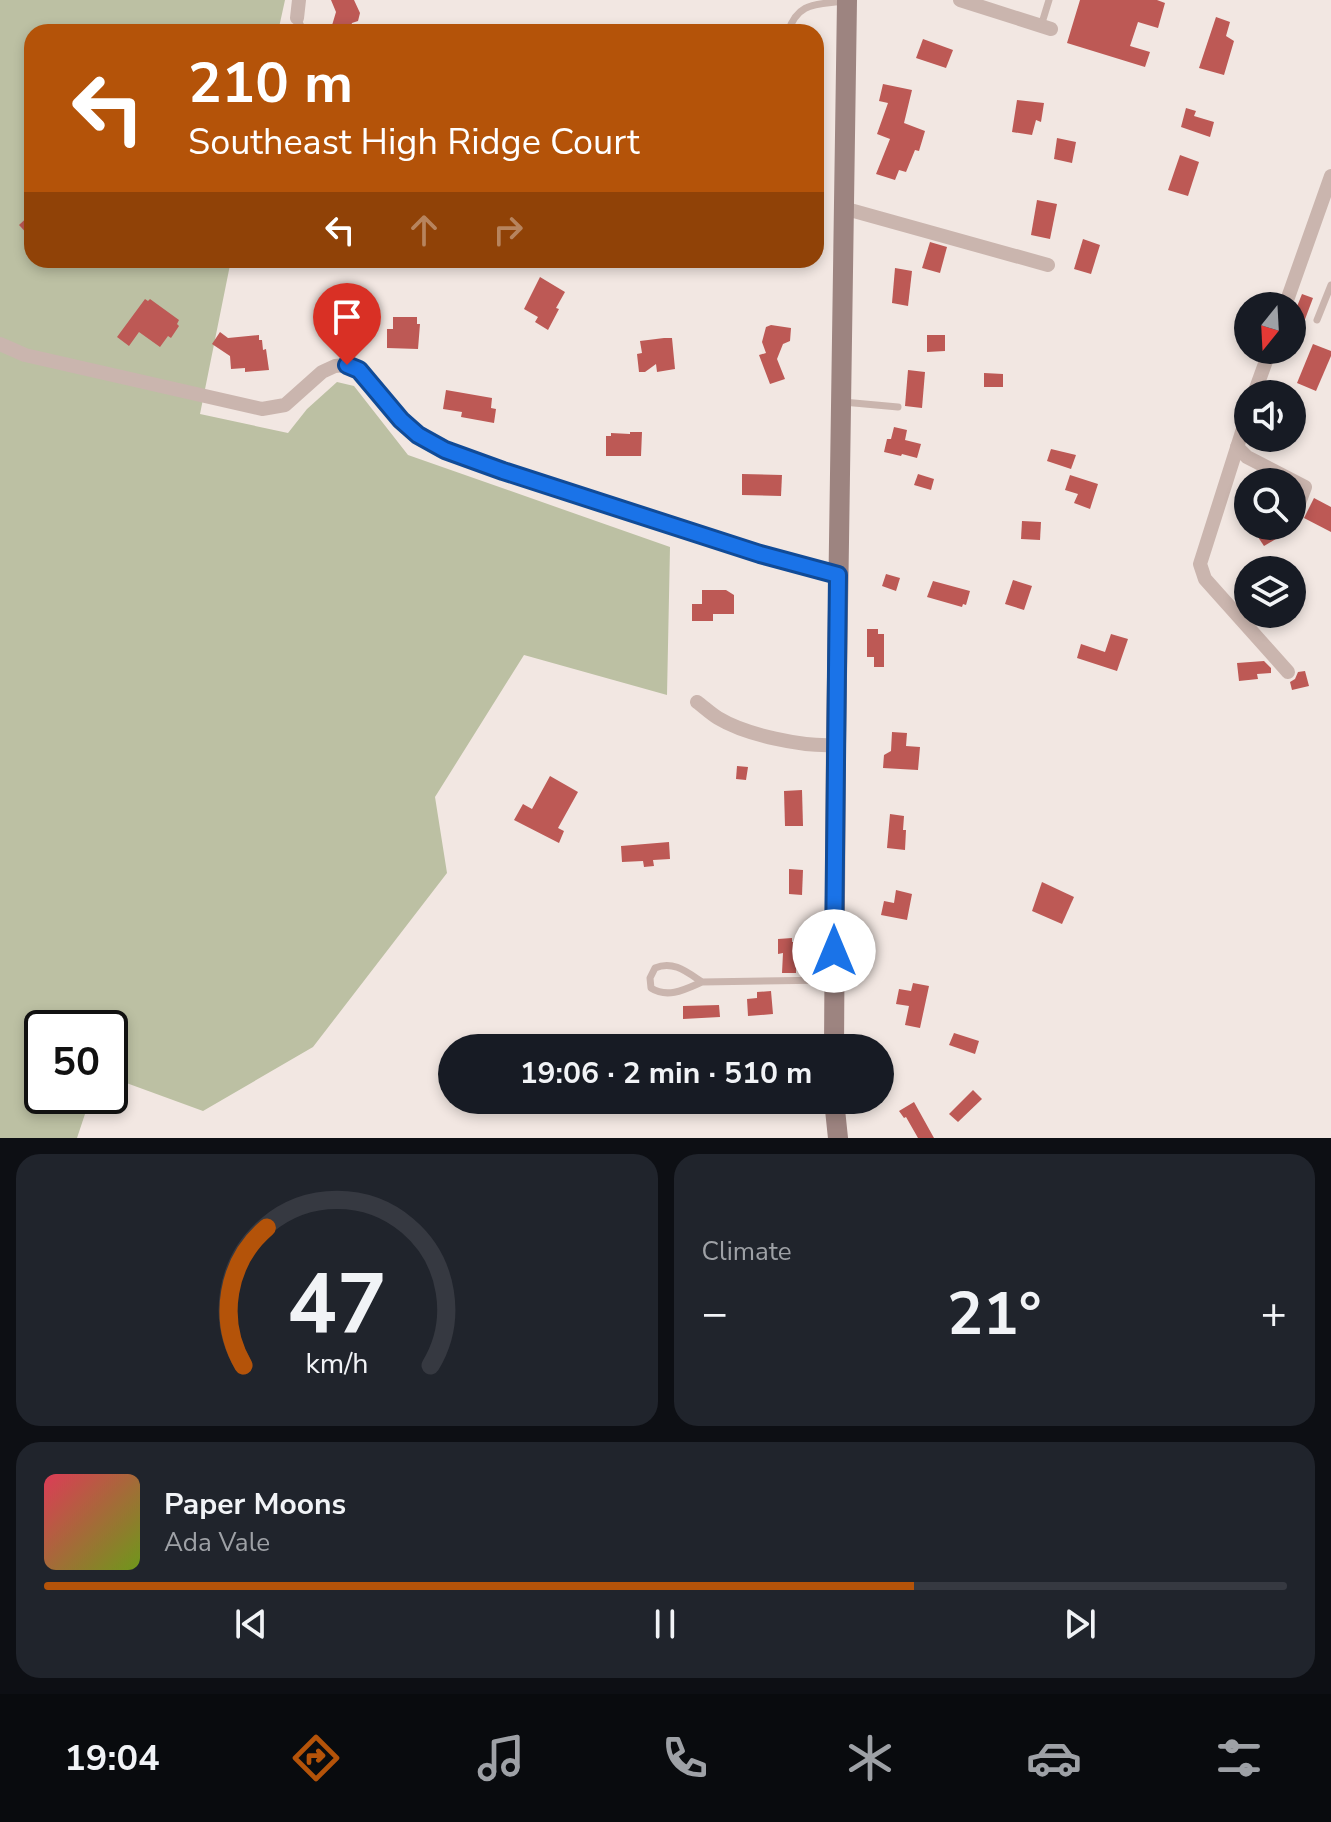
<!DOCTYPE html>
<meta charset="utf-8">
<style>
body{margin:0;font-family:"Nunito Sans",sans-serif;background:#20242c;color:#f1f3f6;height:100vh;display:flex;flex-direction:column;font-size:30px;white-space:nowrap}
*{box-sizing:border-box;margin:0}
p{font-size:26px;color:#9ea1a6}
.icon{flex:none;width:44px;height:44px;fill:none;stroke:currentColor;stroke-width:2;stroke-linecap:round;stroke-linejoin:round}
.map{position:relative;height:1138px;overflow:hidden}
.drawer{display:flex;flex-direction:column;gap:16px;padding:16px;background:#0d0f14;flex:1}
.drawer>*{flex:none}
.hud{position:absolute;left:24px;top:24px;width:800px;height:244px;border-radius:24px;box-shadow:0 4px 12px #0003;background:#b45309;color:#fff;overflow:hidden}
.needle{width:52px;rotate:198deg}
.buttons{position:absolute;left:1234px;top:292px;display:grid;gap:16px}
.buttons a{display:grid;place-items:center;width:72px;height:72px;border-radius:50%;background:#171b24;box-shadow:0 4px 12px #0003;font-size:40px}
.speed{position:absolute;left:24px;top:1010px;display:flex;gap:16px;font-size:40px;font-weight:700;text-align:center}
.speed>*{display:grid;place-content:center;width:104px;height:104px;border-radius:50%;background:#171b24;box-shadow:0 4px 12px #0003;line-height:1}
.speed .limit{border:4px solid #111;border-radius:12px;background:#fff;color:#111}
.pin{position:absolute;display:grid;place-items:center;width:68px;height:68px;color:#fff;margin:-82px -34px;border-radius:50% 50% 50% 0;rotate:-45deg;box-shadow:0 0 8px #0007}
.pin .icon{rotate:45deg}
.me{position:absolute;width:88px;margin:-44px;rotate:0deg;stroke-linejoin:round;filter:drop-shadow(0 0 6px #0008)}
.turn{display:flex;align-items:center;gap:28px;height:168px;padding:0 32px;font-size:36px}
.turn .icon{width:104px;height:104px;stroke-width:2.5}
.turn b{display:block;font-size:56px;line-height:68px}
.lanes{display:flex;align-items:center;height:76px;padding:0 32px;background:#0003;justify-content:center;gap:40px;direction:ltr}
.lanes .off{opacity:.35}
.big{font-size:60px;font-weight:700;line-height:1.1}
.drawer .widget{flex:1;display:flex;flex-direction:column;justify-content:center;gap:12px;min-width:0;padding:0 28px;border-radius:24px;background:#20242c}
.drawer .dial{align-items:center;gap:0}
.dial svg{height:208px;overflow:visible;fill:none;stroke:#363941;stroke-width:7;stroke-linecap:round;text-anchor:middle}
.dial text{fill:#f1f3f6;stroke:none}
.song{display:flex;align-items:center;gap:24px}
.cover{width:96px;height:96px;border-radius:12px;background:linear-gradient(135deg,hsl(350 70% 55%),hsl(80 70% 35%))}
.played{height:8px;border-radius:4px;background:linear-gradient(90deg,#b45309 70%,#363941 70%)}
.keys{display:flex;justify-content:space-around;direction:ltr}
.heat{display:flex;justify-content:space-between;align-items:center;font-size:44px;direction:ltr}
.drawer .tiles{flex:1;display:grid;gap:16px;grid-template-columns:1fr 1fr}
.widget:last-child{grid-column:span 2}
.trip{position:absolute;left:438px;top:1034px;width:456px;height:80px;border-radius:40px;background:#171b24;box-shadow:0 4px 12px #0003;font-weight:700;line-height:80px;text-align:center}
.tabs{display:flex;height:128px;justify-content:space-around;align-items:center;background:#090b0e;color:#9ea1a6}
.tabs .icon{width:56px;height:56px}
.tabs .current{color:#b45309}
.tabs b{font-size:36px;color:#f1f3f6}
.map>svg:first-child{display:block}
.green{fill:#bcc0a3}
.building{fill:#bd5955}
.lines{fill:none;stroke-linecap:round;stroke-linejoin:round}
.service{stroke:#cab5ae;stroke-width:7}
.minor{stroke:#cab5ae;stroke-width:14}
.secondary{stroke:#9d8480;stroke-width:20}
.route-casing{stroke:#114b97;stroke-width:20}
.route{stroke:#1a73e8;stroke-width:14}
</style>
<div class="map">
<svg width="1331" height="1138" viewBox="0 0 1331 1138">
<rect width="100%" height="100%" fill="#f2e7e2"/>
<polygon class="green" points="0,0 285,0 278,32 32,32 32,260 231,260 200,414 288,433 307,409 337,382 354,386 408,455 670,547 667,695 524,655 435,797 447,873 313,1047 203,1111 110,1077 110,1028 42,1028 42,1096 91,1096 77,1138 0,1138"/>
<g class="building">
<polygon points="331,0 354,0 360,13 358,21 352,23 349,32 330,32 336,12"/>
<polygon points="1080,0 1157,0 1165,3 1158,28 1138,22 1130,46 1150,52 1145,67 1067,43"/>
<polygon points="1216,17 1230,22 1226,36 1234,41 1224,75 1199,68"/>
<polygon points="923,39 953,50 946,68 916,58"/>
<polygon points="883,84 912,90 904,123 925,131 919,151 915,150 906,172 899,170 895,180 876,174 890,139 877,134 888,103 879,101"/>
<polygon points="1017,100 1044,103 1041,122 1036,120 1032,135 1012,132"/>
<polygon points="1186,108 1196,111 1194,116 1214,122 1210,137 1181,127"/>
<polygon points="1057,138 1076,142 1072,163 1054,159"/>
<polygon points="1180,155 1199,162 1188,196 1168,190"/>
<polygon points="1037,200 1057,204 1050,239 1031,235"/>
<polygon points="32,213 32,239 19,225"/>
<polygon points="1083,239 1100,245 1091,274 1074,269"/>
<polygon points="930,242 947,247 940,273 922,268"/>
<polygon points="895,268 912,271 908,306 892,303"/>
<polygon points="540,277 565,292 556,308 559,309 548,330 535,322 538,317 524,309"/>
<polygon points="1302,294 1313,298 1301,330 1292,327 1292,319"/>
<polygon points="145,299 148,301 150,299 179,320 177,324 179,326 171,338 168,336 160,347 139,332 129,346 117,337"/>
<polygon points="393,317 417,317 417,324 420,324 418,349 387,348 387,329 393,329"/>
<polygon points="771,325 791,328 790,341 783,344 777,359 785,379 770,384 759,355 766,353 762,342 766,327"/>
<polygon points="220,332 228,338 259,335 259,340 262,340 263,350 266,349 269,370 245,372 245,368 231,369 230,356 212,344"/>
<polygon points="927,335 945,335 945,351 927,352"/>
<polygon points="664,338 672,338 675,369 657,372 656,364 645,372 639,372 637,354 642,353 640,341"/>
<polygon points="1313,344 1331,351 1331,356 1316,391 1297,383"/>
<polygon points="908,370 925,372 922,408 905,406"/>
<polygon points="984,373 1003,374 1003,387 984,387"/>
<polygon points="446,390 492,398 491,408 496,409 494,423 461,417 462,412 443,409"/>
<polygon points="894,427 907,430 905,440 921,444 917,458 902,454 901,456 884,452 887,439 891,439"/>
<polygon points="630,432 642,432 641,456 606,456 606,436 611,436 611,433 630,434"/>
<polygon points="1051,449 1076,455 1071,469 1047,461"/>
<polygon points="742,474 782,475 781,496 742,495"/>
<polygon points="918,474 934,479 931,490 914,485"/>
<polygon points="1070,475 1098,484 1090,509 1074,503 1078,494 1065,490"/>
<polygon points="1314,498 1331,507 1331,532 1304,518"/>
<polygon points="1022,521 1041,522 1040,540 1021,539"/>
<polygon points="1262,526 1298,526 1264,546 1254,531"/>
<polygon points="886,574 900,578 896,591 882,586"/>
<polygon points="1013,580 1032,586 1024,610 1005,604"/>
<polygon points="933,581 970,591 966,605 963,604 962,607 927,597"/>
<polygon points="702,590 726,590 734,595 734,614 713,614 713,621 692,621 692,604 702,604"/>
<polygon points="867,629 878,629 878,634 884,634 884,667 874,667 874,657 867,657"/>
<polygon points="1111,634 1128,639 1117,671 1077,658 1081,644 1105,652"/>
<polygon points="1264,661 1271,668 1271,673 1257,674 1258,679 1239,681 1237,663"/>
<polygon points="1305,671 1309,686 1292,690 1290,682 1295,679 1298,672"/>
<polygon points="892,732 907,733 906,746 920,747 918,770 883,768 884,755 891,751"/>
<polygon points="737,766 748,767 746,780 736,779"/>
<polygon points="550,776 578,792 558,828 564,831 559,843 514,820 523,804 532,809"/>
<polygon points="802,790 803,826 785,826 784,791"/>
<polygon points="890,814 904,816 903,830 906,830 905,850 887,848"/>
<polygon points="669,842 670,859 653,860 654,866 644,867 643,861 622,862 621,846"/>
<polygon points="789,869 803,870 802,895 789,894"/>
<polygon points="1042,882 1074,897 1062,924 1032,911"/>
<polygon points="896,890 912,894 907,920 881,915 884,901 894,903"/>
<polygon points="792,938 792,942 801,942 802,967 796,967 796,973 782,973 783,953 778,954 778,939"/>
<polygon points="913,983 929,986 920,1028 905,1025 909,1006 896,1004 899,989 911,991"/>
<polygon points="771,991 773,1014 748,1016 747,999 757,998 757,992"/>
<polygon points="719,1005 720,1017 683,1019 683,1006"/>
<polygon points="954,1033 979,1041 975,1054 949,1045"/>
<polygon points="973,1090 982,1099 958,1122 949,1114"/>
<polygon points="914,1102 934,1138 918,1138 906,1117 904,1118 899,1111"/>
</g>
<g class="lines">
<g class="service">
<polyline points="297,18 304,32"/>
<polyline points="1041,26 1049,0"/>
<path d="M788,32c10,-31 29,-27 56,-31"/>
<polyline points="1317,320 1331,285"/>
<polyline points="843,402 898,407"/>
<path d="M702,982c-15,-10 -29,-22 -47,-14l-5,10 1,10c17,11 35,1 51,-6l130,-2"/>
</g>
<g class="minor">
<polyline points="960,0 1051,29"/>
<polyline points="297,18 299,0"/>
<polyline points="843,208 1048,265"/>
<polyline points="1285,306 1331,176"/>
<polyline points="0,344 25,355 262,409 285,405 322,372 335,366 347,365 359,370 401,420 418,435 445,450 503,471 760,554 838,575"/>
<polyline points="1254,394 1270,350"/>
<polyline points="1248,413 1200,564 1205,579 1288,672"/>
<polyline points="1237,447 1247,457 1305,487 1296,511"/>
<path d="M697,702c7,5 13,11 21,16 28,17 85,29 118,27"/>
</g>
<g class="secondary">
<polyline points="834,1048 836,745 847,0"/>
<polyline points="834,1100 838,1138"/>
</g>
</g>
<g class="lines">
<defs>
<polyline id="route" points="347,365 359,370 401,420 418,435 445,450 503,471 760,554 838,575 834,951"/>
</defs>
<use href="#route" class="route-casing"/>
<use href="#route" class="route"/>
</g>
</svg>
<div class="buttons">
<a><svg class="needle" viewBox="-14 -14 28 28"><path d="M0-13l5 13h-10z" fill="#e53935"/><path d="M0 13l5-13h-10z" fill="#9ea1a6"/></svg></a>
<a><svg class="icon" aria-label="sound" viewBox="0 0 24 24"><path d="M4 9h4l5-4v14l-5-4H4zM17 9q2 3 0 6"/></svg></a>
<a><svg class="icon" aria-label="search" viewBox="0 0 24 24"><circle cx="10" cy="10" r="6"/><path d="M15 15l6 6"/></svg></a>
<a><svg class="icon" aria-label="layers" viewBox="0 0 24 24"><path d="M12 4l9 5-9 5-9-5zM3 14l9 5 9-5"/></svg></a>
</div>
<div class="speed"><div class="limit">50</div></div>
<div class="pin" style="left:347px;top:365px;background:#d93025"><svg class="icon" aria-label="arrive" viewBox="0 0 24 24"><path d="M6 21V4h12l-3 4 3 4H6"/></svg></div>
<svg class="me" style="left:834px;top:951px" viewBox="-20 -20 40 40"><circle r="19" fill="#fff"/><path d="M0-13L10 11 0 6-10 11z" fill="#1a73e8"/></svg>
<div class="trip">19:06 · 2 min · 510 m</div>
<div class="hud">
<div class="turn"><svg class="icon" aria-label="left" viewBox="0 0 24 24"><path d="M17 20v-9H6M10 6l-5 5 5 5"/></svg><div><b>210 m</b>Southeast High Ridge Court</div></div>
<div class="lanes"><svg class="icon" aria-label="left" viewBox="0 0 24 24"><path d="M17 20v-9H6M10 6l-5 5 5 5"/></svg><svg class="icon off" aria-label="ahead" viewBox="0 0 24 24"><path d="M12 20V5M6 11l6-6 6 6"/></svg><svg class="icon off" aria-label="right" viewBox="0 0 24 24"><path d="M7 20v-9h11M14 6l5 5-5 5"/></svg></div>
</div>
</div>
<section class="drawer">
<div class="tiles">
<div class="widget dial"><svg viewBox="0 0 100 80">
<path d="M14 69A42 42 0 1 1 86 69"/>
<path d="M14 69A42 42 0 0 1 23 16" stroke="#b45309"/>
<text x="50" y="56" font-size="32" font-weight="700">47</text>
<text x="50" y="72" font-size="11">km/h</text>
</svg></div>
<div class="widget"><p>Climate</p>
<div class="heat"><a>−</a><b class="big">21°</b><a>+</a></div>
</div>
<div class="widget">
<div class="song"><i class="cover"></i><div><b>Paper Moons</b><p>Ada Vale</p></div></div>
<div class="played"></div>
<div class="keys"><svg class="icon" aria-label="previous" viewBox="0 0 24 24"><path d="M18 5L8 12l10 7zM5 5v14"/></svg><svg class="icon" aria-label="pause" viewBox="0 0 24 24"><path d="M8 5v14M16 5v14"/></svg><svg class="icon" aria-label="next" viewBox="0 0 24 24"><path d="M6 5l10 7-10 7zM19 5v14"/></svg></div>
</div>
</div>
</section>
<nav class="tabs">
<b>19:04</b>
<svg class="icon current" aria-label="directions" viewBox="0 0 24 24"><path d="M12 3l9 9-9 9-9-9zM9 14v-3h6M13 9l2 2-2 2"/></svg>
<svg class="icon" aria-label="music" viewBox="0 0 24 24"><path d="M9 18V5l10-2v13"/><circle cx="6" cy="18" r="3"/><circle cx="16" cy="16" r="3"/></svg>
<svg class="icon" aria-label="phone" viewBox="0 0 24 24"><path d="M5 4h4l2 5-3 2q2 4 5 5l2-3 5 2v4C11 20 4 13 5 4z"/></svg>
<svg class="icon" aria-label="climate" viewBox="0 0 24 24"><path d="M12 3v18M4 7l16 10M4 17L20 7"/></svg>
<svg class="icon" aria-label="car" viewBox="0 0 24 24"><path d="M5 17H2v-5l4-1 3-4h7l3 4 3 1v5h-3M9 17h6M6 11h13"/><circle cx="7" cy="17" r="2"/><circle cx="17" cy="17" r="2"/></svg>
<svg class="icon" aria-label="filters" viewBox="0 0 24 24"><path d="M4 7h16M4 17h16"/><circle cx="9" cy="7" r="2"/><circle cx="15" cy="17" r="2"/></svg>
</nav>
